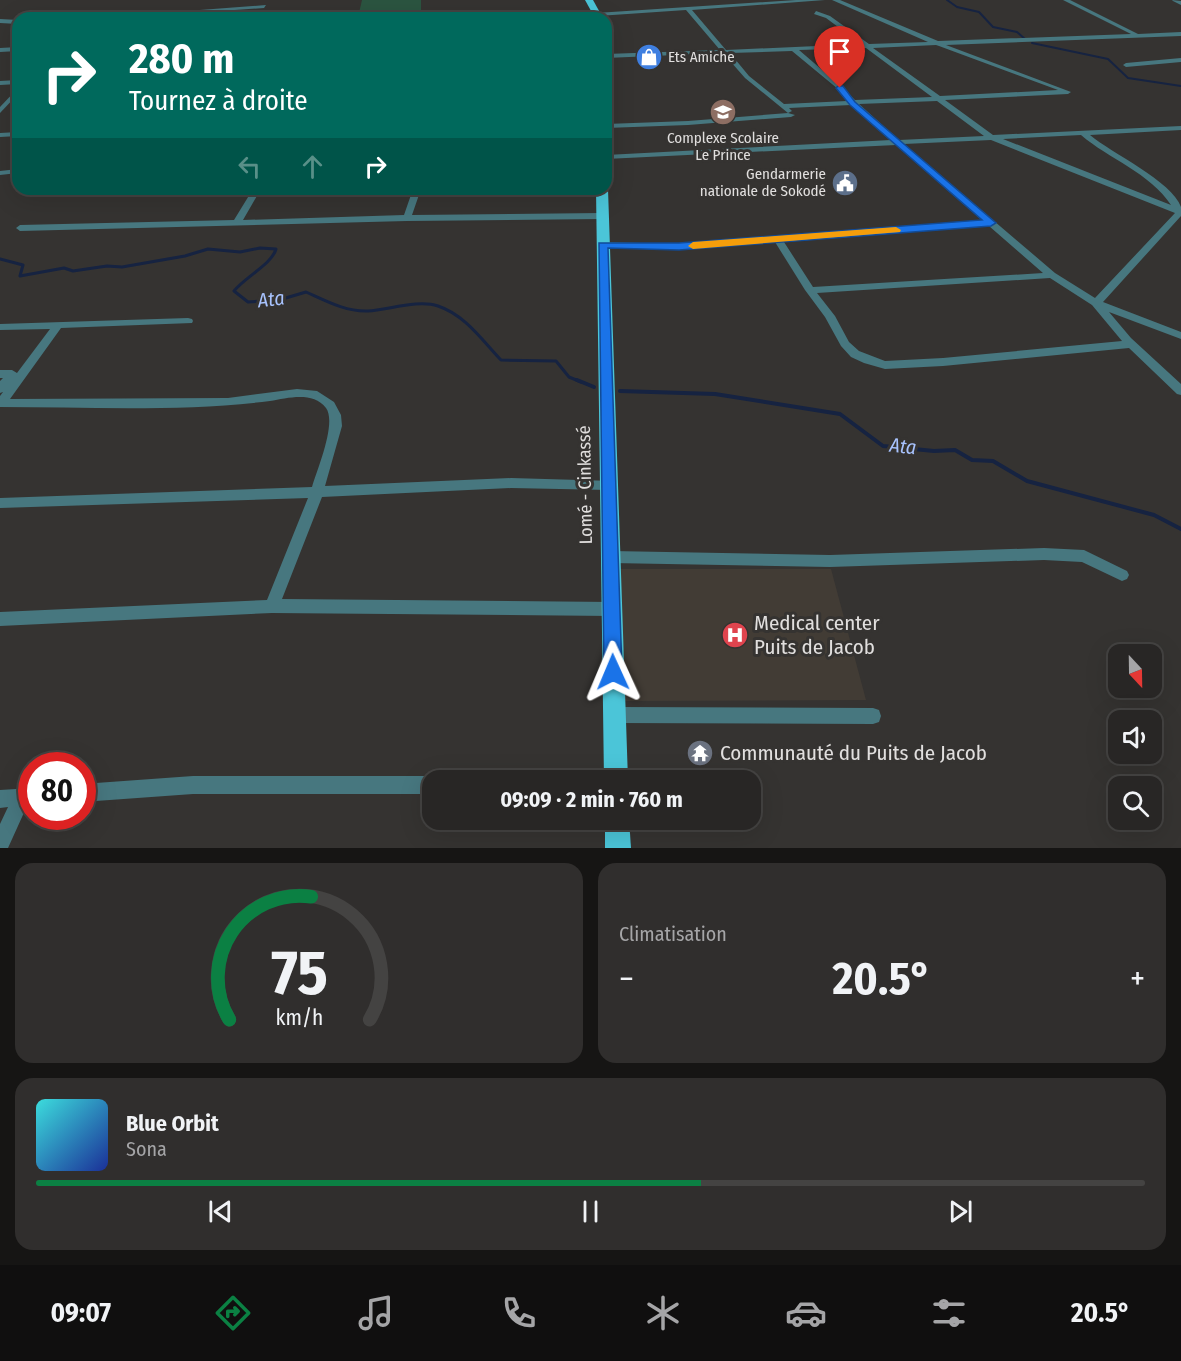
<!DOCTYPE html>
<html lang="fr">
<meta charset="utf-8">
<style>
body{margin:0;font-family:"Fira Sans Condensed",sans-serif;background:#302e2d;color:#f1f3f6;height:100vh;display:flex;flex-direction:column;font-size:22px;white-space:nowrap}
*{box-sizing:border-box;margin:0}
p{font-size:20px;color:#a5a5a7}
.icon{flex:none;width:33px;height:33px;fill:none;stroke:currentColor;stroke-width:2;stroke-linecap:round;stroke-linejoin:round}
.map{position:relative;height:848px;overflow:hidden}
.side{display:flex;flex-direction:column;gap:15px;padding:15px;background:#161514;flex:1}
.side>*{flex:none}
.hud{position:absolute;left:12px;top:12px;width:600px;height:183px;border-radius:18px;box-shadow:0 6px 24px #0002,0 0 0 2px #444342;background:#00695c;color:#fff;overflow:hidden}
.needle{width:39px;rotate:158deg}
.tools{position:absolute;left:1108px;top:644px;display:grid;gap:12px}
.tools a{display:grid;place-items:center;width:54px;height:54px;border-radius:12px;background:#282625;box-shadow:0 6px 24px #0002,0 0 0 2px #444342;font-size:30px}
.speed{position:absolute;left:18px;top:752px;display:flex;gap:12px;font-size:30px;font-weight:700;text-align:center}
.speed>*{display:grid;place-content:center;width:78px;height:78px;border-radius:50%;background:#282625;box-shadow:0 6px 24px #0002,0 0 0 2px #444342;line-height:1}
.speed .limit{border:9px solid #d22;background:#fff;color:#111}
.pin{position:absolute;display:grid;place-items:center;width:51px;height:51px;color:#fff;margin:-62px -26px;border-radius:50% 50% 50% 0;rotate:-45deg;box-shadow:0 0 6px #0007}
.pin .icon{rotate:45deg}
.me{position:absolute;width:66px;margin:-33px;rotate:359deg;stroke-linejoin:round;filter:drop-shadow(0 0 4px #0008)}
.turn{display:flex;align-items:center;gap:21px;height:126px;padding:0 18px;font-size:27px}
.turn .icon{width:78px;height:78px;stroke-width:2.5}
.turn b{display:block;font-size:42px;line-height:51px}
.lanes{display:flex;align-items:center;height:57px;padding:0 18px;background:#0003;justify-content:center;gap:30px;direction:ltr}
.lanes .off{opacity:.35}
.big{font-size:45px;font-weight:700;line-height:1.1}
.side .card{flex:1;display:flex;flex-direction:column;justify-content:center;gap:9px;min-width:0;padding:0 21px;border-radius:18px;background:#302e2d}
.side .dial{align-items:center;gap:0}
.dial svg{height:156px;overflow:visible;fill:none;stroke:#444342;stroke-width:7;stroke-linecap:round;text-anchor:middle}
.dial text{fill:#f1f3f6;stroke:none}
.song{display:flex;align-items:center;gap:18px}
.cover{width:72px;height:72px;border-radius:9px;background:linear-gradient(135deg,hsl(180 70% 55%),hsl(230 70% 35%))}
.played{height:6px;border-radius:3px;background:linear-gradient(90deg,#0b8043 60%,#444342 60%)}
.keys{display:flex;justify-content:space-around;direction:ltr}
.heat{display:flex;justify-content:space-between;align-items:center;font-size:33px;direction:ltr}
.side .tiles{flex:1;display:grid;gap:15px;grid-template-columns:1fr 1fr}
.card:last-child{grid-column:span 2}
.trip{position:absolute;left:422px;top:770px;width:339px;height:60px;border-radius:18px;background:#282625;box-shadow:0 6px 24px #0002,0 0 0 2px #444342;font-weight:700;line-height:60px;text-align:center}
.menu{display:flex;height:96px;justify-content:space-around;align-items:center;background:#100f0f;color:#a5a5a7}
.menu .icon{width:42px;height:42px}
.menu .selected{color:#0b8043}
.menu b{font-size:27px;color:#f1f3f6}
.map>svg:first-child{display:block}
.built{fill:#423c35}
.green{fill:#2b5440}
.lines{fill:none;stroke-linecap:round;stroke-linejoin:round}
.stream-far2{stroke:#162341;stroke-width:2}
.stream-far1{stroke:#162341;stroke-width:3}
.stream{stroke:#162341;stroke-width:4}
.minor{fill:#47777f;fill-rule:evenodd}
.trunk{fill:#4bc5d8;fill-rule:evenodd}
.route{fill:#1a73e8;stroke:#114b97;stroke-width:1.5}
.slow{fill:#f59e0b}
.labels{text-anchor:middle;stroke-width:6;stroke-linejoin:round;paint-order:stroke}
.far-poi-label{font-size:15px;fill:#e1dfde;stroke:#353331;text-anchor:start}
.street-label{font-size:18px;fill:#e1dfde;stroke:#353331}
.water-label{font-size:20px;font-style:italic;fill:#a8c3fe;stroke:#353331}
.near-poi-label{font-size:21px;fill:#e1dfde;stroke:#353331;text-anchor:start}
</style>
<div class="map">
<svg width="1181" height="848" viewBox="0 0 1181 848">
<rect width="100%" height="100%" fill="#353331"/>
<polygon class="built" points="620,569 831,569 866,700 624,701"/>
<polygon class="green" points="362,0 421,0 421,10 359,13"/>
<g class="lines">
<g class="stream-far2">
<polyline points="947,0 957,7 979,12 993,27 1017,32 1025,39"/>
<polyline points="1032,43 1108,59 1128,78 1181,86"/>
</g>
<path class="stream-far1" d="M0,259l23,6 -3,11 44,-8 9,3 34,-5 15,1 63,-11 23,-7 32,3 20,-4 16,1c-4,15 -31,28 -42,42l14,11 31,-2 27,-8c20,9 40,20 62,19 20,-1 50,-12 70,-5 27,9 44,34 63,54l55,1 13,16 12,5"/>
<g class="stream">
<polyline points="577,380 594,387"/>
<polyline points="620,391 715,394 840,414 883,446 934,451 955,450 972,460 993,461 1027,481 1154,515 1181,529"/>
</g>
<g class="minor">
<path d="M796,0h29l-133,10 34,40 135,-6 -35,-26 -12,-4 2,-3 14,5 39,28 59,-2 -96,-42h8l98,41 193,-7 -68,-34h7l68,34 43,-2v4l-235,9 125,47 -3,2 -123,6 48,35 188,-9v4l-91,5c21,18 82,46 91,72 0,1 0,8 0,9l-78,86 78,30v7l-72,-27 22,26 50,46v11l-4,-1 -48,-46 -186,18 -58,3 -21,-6 -13,-6 -10,-11 -16,-29 -20,-27 -30,-48 -96,8 -79,-3 -2,-2 5,-3 76,2 305,-23 -88,-76 -290,14v-4l285,-15 -40,-35 -62,3 3,3 -4,2 7,2 -4,2 -103,8 -82,3v-4l82,-3 100,-8 -43,-35 -22,-25 -117,5v-4l114,-4 -34,-40 -88,6 -2,-3zM936,45l3,1 119,44 -118,6 -67,-48zM866,48l66,49 -77,3 -13,-13 -43,-37zM792,51l46,38 9,12 -63,3 -35,-28 -19,-23zM937,101l47,35 -85,4 -40,-36zM1081,135c28,24 69,38 90,70l-168,-66zM991,140l184,73 -80,85 -40,-25 -151,-129zM989,226l54,47 -230,14 -29,-45zM1050,278l42,27 30,36 -179,17 -58,3 -26,-10 -10,-9 -14,-26 -18,-23z"/>
<polygon points="1172,0 1181,1 1181,5 1173,1"/>
<polygon points="266,5 264,8 120,18 94,18"/>
<polygon points="0,19 18,20 18,24 0,23"/>
<polygon points="18,47 18,51 0,52 0,48"/>
<polygon points="1181,58 1181,62 1126,67 1123,65 1126,63"/>
<polygon points="18,80 18,84 0,85 0,81"/>
<polygon points="18,88 18,94 0,113 0,107"/>
<polygon points="18,132 18,136 0,137 0,133"/>
<polygon points="18,169 18,173 0,175 0,171"/>
<polygon points="253,189 261,189 243,220 404,215 413,189 421,189 412,215 602,213 606,216 602,219 407,221 20,231 16,228 20,225 234,220"/>
<path d="M188,318l4,1 1,2 -1,2 -131,5 -51,71 218,-1 69,-9 20,2 17,11 7,13 1,11 -17,60 186,-8 103,3 1,4 -1,4 -5,1 -98,-2 -189,9 -40,102 330,3 5,2 2,5 -2,5 -5,2 -340,-3 -272,13v-14l267,-12 41,-102 -308,10v-10l312,-11c5,-17 25,-64 14,-79 -13,-17 -38,-10 -56,-7 -87,11 -182,6 -270,6v-11l3,-4 -3,1v-12l3,-3h-3v-8h12l5,3 33,-44 -50,1v-6z"/>
<polygon points="1044,548 1084,550 1127,571 1129,575 1127,579 1122,581 1082,562 1044,560 830,567 611,563 606,561 604,557 606,553 611,551 830,555"/>
<polygon points="614,707 873,708 879,710 881,716 879,722 873,724 614,723 608,721 606,715 608,709"/>
<polygon points="193,776 432,776 439,780 432,780 432,794 193,794 82,802 82,784"/>
<polygon points="32,788 32,806 27,806 8,848 0,848 0,824 8,807 0,808 0,790"/>
</g>
<g class="trunk">
<polygon points="585,0 593,0 603,18 595,18"/>
<polygon points="606,187 608,189 628,780 604,780 596,189 606,189"/>
<polygon points="605,819 629,819 631,848 605,848"/>
</g>
</g>
<polygon class="route" points="838,86 843,86 855,102 996,223 991,226 679,250 608,248 622,672 620,678 613,681 607,678 604,672 599,243 679,243 982,220 850,105 836,88"/>
<polygon class="slow" points="896,227 901,230 900,232 693,249 688,246 693,242"/>
<defs>
<symbol id="shop-disc" viewBox="-11 -11 22 22"><circle r="9.5" fill="#3f7fe0" stroke="#353331"/><path d="M-5-2.5h2.3a2.7 3.5 0 0 1 5.4 0H5L5.5 6h-11ZM-1.5-2.5h3a1.5 2.3 0 0 0-3 0Z" fill="#fff"/></symbol>
<symbol id="school-disc" viewBox="-11 -11 22 22"><circle r="9.5" fill="#8d6e63" stroke="#353331"/><path d="M0-5L7-2L0 1L-7-2ZM-4 1L0 2.5L4 1V4Q0 6-4 4Z" fill="#fff"/></symbol>
<symbol id="civic-disc" viewBox="-11 -11 22 22"><circle r="9.5" fill="#5c6f8a" stroke="#353331"/><path d="M-.6-6.5H3V-4.5H.6V-3L4-1V1h2V6H-6V1h2V-1L-.6-3ZM-1.2 2.5V6h2.4V2.5Z" fill="#fff"/></symbol>
<symbol id="hospital-disc" viewBox="-11 -11 22 22"><circle r="9.5" fill="#e0444e" stroke="#353331"/><path d="M-5-5h3v3.5h4V-5h3V5h-3V1.5h-4V5h-3Z" fill="#fff"/></symbol>
<symbol id="temple-disc" viewBox="-11 -11 22 22"><circle r="9.5" fill="#6b7280" stroke="#353331"/><path d="M0-6L5-2H3V0L6.5 2.5H4V6H1.5V3h-3V6H-4V2.5H-6.5L-3 0V-2H-5Z" fill="#fff"/></symbol>
</defs>
<g fill-rule="evenodd">
<use href="#shop-disc" x="634" y="42" width="30" height="30"/>
<use href="#school-disc" x="708" y="97" width="30" height="30"/>
<use href="#civic-disc" x="830" y="168" width="30" height="30"/>
<use href="#hospital-disc" x="720" y="620" width="30" height="30"/>
<use href="#temple-disc" x="685" y="738" width="30" height="30"/>
</g>
<g class="labels">
<g class="far-poi-label">
<text x="668" y="62">Ets Amiche</text>
<text x="723" y="143" text-anchor="middle">Complexe Scolaire<tspan x="723" dy="17">Le Prince</tspan></text>
<text x="826" y="179" text-anchor="end">Gendarmerie<tspan x="826" dy="17">nationale de Sokodé</tspan></text>
</g>
<g class="street-label">
<text transform="translate(585 485) rotate(-91)" y="6">Lomé - Cinkassé</text>
</g>
<g class="water-label">
<text transform="translate(271 299) rotate(-7)" y="7">Ata</text>
<text transform="translate(903 446) rotate(6)" y="7">Ata</text>
</g>
<g class="near-poi-label">
<text x="754" y="630">Medical center<tspan x="754" dy="24">Puits de Jacob</tspan></text>
<text x="720" y="760">Communauté du Puits de Jacob</text>
</g>
</g>
</svg>
<div class="tools">
<a><svg class="needle" viewBox="-14 -14 28 28"><path d="M0-13l5 13h-10z" fill="#e53935"/><path d="M0 13l5-13h-10z" fill="#a5a5a7"/></svg></a>
<a><svg class="icon" aria-label="sound" viewBox="0 0 24 24"><path d="M4 9h4l5-4v14l-5-4H4zM17 9q2 3 0 6"/></svg></a>
<a><svg class="icon" aria-label="search" viewBox="0 0 24 24"><circle cx="10" cy="10" r="6"/><path d="M15 15l6 6"/></svg></a>
</div>
<div class="speed"><div class="limit">80</div></div>
<div class="pin" style="left:840px;top:88px;background:#d93025"><svg class="icon" aria-label="arrive" viewBox="0 0 24 24"><path d="M6 21V4h12l-3 4 3 4H6"/></svg></div>
<svg class="me" style="left:613px;top:672px" viewBox="-20 -20 40 40"><path d="M0-17L14 15 0 8-14 15z" fill="#1a73e8" stroke="#fff" stroke-width="4"/></svg>
<div class="trip">09:09 · 2 min · 760 m</div>
<div class="hud">
<div class="turn"><svg class="icon" aria-label="right" viewBox="0 0 24 24"><path d="M7 20v-9h11M14 6l5 5-5 5"/></svg><div><b>280 m</b>Tournez à droite</div></div>
<div class="lanes"><svg class="icon off" aria-label="left" viewBox="0 0 24 24"><path d="M17 20v-9H6M10 6l-5 5 5 5"/></svg><svg class="icon off" aria-label="ahead" viewBox="0 0 24 24"><path d="M12 20V5M6 11l6-6 6 6"/></svg><svg class="icon" aria-label="right" viewBox="0 0 24 24"><path d="M7 20v-9h11M14 6l5 5-5 5"/></svg></div>
</div>
</div>
<section class="side">
<div class="tiles">
<div class="card dial"><svg viewBox="0 0 100 80">
<path d="M14 69A42 42 0 1 1 86 69"/>
<path d="M14 69A42 42 0 0 1 56 6" stroke="#0b8043"/>
<text x="50" y="56" font-size="32" font-weight="700">75</text>
<text x="50" y="72" font-size="11">km/h</text>
</svg></div>
<div class="card"><p>Climatisation</p>
<div class="heat"><a>−</a><b class="big">20.5°</b><a>+</a></div>
</div>
<div class="card">
<div class="song"><i class="cover"></i><div><b>Blue Orbit</b><p>Sona</p></div></div>
<div class="played"></div>
<div class="keys"><svg class="icon" aria-label="previous" viewBox="0 0 24 24"><path d="M18 5L8 12l10 7zM5 5v14"/></svg><svg class="icon" aria-label="pause" viewBox="0 0 24 24"><path d="M8 5v14M16 5v14"/></svg><svg class="icon" aria-label="next" viewBox="0 0 24 24"><path d="M6 5l10 7-10 7zM19 5v14"/></svg></div>
</div>
</div>
</section>
<nav class="menu">
<b>09:07</b>
<svg class="icon selected" aria-label="directions" viewBox="0 0 24 24"><path d="M12 3l9 9-9 9-9-9zM9 14v-3h6M13 9l2 2-2 2"/></svg>
<svg class="icon" aria-label="music" viewBox="0 0 24 24"><path d="M9 18V5l10-2v13"/><circle cx="6" cy="18" r="3"/><circle cx="16" cy="16" r="3"/></svg>
<svg class="icon" aria-label="phone" viewBox="0 0 24 24"><path d="M5 4h4l2 5-3 2q2 4 5 5l2-3 5 2v4C11 20 4 13 5 4z"/></svg>
<svg class="icon" aria-label="climate" viewBox="0 0 24 24"><path d="M12 3v18M4 7l16 10M4 17L20 7"/></svg>
<svg class="icon" aria-label="car" viewBox="0 0 24 24"><path d="M5 17H2v-5l4-1 3-4h7l3 4 3 1v5h-3M9 17h6M6 11h13"/><circle cx="7" cy="17" r="2"/><circle cx="17" cy="17" r="2"/></svg>
<svg class="icon" aria-label="filters" viewBox="0 0 24 24"><path d="M4 7h16M4 17h16"/><circle cx="9" cy="7" r="2"/><circle cx="15" cy="17" r="2"/></svg>
<b>20.5°</b>
</nav>
